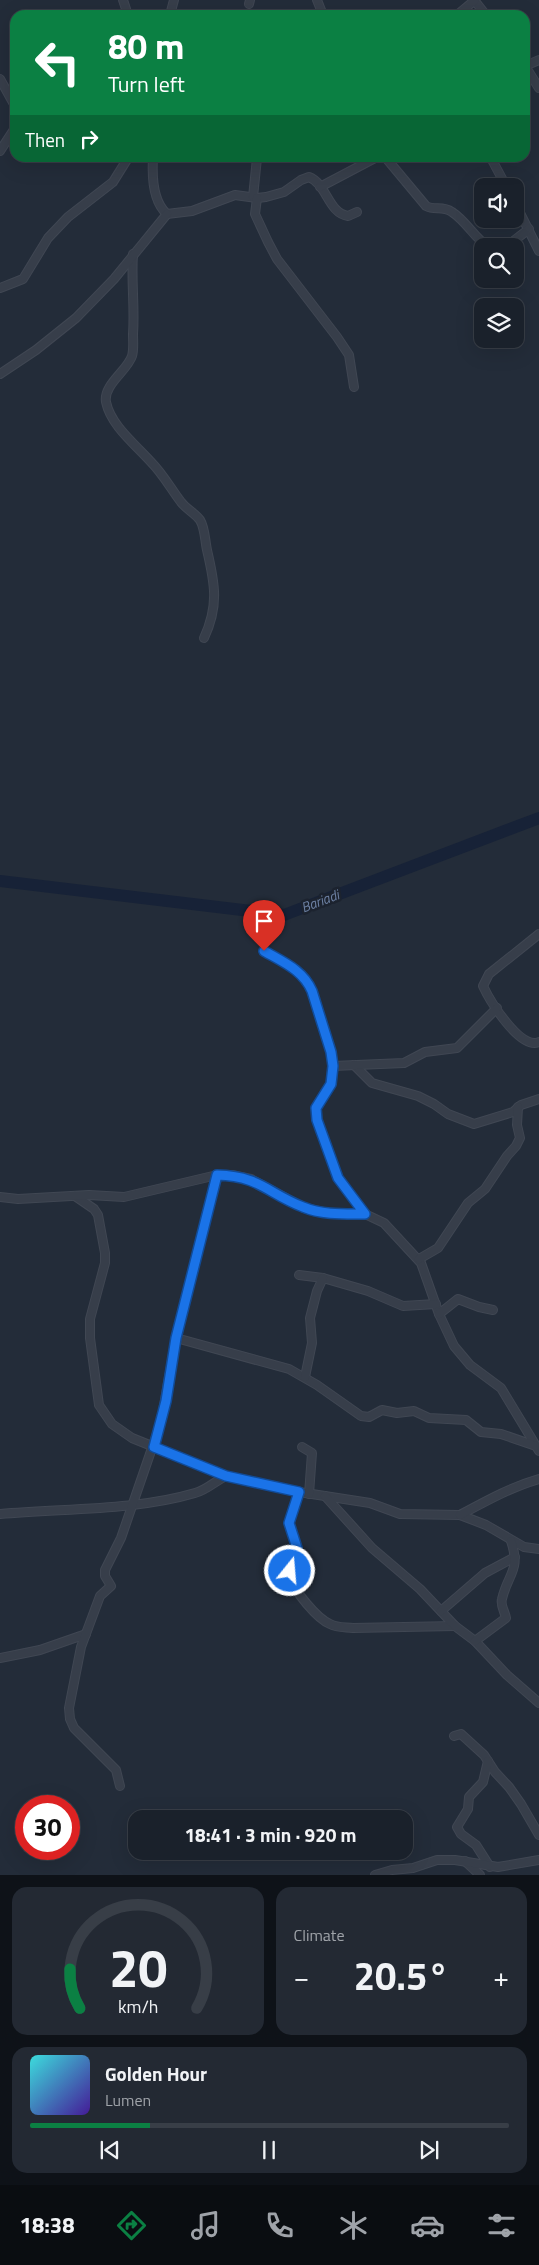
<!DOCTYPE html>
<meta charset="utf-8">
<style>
body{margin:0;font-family:"Titillium Web",sans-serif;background:#232933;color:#f1f3f6;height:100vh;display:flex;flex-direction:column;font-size:19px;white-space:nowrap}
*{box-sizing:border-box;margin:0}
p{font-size:16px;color:#9fa3a9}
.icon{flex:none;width:28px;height:28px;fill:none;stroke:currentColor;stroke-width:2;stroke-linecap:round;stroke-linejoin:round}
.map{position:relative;height:1875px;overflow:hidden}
.sheet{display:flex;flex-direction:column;gap:12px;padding:12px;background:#0e1218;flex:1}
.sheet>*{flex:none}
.hud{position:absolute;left:10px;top:10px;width:520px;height:152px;border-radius:15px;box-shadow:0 5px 20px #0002,0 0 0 1px #383e47;background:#0b8043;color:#fff;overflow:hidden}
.fabs{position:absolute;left:474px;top:178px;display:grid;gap:10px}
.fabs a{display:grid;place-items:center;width:50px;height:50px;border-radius:10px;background:#1a212b;box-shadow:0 5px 20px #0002,0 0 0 1px #383e47;font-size:25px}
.speed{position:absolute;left:15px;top:1795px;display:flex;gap:10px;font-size:25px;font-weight:700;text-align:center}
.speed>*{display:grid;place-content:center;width:65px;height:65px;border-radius:50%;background:#1a212b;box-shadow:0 5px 20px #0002,0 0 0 1px #383e47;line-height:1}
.speed .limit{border:8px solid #d22;background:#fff;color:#111}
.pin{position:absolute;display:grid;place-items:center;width:42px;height:42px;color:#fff;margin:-51px -21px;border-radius:50% 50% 50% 0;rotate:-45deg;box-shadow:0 0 5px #0007}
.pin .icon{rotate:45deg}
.me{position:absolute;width:55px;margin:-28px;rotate:17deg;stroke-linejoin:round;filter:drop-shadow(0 0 4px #0008)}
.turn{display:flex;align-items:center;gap:18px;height:105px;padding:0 15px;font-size:22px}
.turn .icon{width:65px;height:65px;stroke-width:2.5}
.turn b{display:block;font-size:35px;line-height:42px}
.then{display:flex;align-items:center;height:48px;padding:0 15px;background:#0003;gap:10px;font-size:19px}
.big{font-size:38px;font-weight:700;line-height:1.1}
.sheet .card{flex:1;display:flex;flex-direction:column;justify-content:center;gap:8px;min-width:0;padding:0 18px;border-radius:15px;background:#232933}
.sheet .dial{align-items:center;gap:0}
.dial svg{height:130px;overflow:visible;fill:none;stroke:#383e47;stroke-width:7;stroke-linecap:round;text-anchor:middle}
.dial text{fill:#f1f3f6;stroke:none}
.song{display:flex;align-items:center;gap:15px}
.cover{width:60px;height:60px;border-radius:8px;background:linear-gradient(135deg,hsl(180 70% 55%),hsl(260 70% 35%))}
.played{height:5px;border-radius:2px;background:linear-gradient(90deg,#0b8043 25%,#383e47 25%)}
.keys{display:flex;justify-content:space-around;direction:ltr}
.heat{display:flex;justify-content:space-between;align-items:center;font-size:28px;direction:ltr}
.sheet .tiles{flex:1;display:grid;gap:12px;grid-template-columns:1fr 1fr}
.card:last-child{grid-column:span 2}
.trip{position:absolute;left:128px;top:1810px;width:285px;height:50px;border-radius:15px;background:#1a212b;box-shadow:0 5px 20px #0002,0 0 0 1px #383e47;font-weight:700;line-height:50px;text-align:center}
.dock{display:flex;height:80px;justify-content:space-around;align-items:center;background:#0a0d11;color:#9fa3a9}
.dock .icon{width:35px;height:35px}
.dock .selected{color:#0b8043}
.dock b{font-size:22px;color:#f1f3f6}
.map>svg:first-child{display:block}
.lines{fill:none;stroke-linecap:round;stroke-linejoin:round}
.river{stroke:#172237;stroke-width:12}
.street-casing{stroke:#404753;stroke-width:10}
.street{stroke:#373e4a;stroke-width:8}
.route-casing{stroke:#114b97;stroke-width:12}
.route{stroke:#1a73e8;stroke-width:9}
.labels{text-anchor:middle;stroke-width:5;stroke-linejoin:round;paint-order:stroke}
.water-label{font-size:14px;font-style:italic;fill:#6d81a3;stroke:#1c232f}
</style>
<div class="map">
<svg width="539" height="1875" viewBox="0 0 539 1875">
<rect width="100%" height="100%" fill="#232c39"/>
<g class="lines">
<polyline class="river" points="0,881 284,915 539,818"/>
<defs>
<g id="street">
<polyline points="123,0 128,15"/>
<polyline points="317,0 323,15"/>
<polyline points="474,0 486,15"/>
<polyline points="249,4 250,0"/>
<polyline points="170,15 174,0"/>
<polyline points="457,15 474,1"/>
<polyline points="539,60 525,66 539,88"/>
<polyline points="0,79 15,106"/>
<polyline points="0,151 15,128"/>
<path d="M153,158c-1,17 0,44 14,56l25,-3 43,-16 22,3 9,-1 18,-5 17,-12 8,-3c18,7 19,36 39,39l9,-4"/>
<path d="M386,158l40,48c9,5 16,-1 26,6 14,9 22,25 35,34"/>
<polyline points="491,158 506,186"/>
<polyline points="320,187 375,158"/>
<polyline points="253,197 257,158"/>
<polyline points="257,198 255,214 268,242 277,259 337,337 349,355 354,387"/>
<polyline points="515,203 539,251"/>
<polyline points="507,246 529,229"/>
<path d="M133,254c-2,27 2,53 0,80 0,7 1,15 -1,22 -5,15 -29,29 -26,46 5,24 30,43 45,60 12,12 20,27 30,40 5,7 14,11 19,18 5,8 5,21 7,30 8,34 12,56 -3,88"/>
<polyline points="0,288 23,279 48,238 68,217 113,182 128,158"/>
<polyline points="0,374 36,350 76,318 114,279 167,214"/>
<path d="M539,934l-50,40 -6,12c7,15 37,64 56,56"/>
<path d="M264,951c19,10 39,19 48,40l19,61 2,14 -2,18 -15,24 1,12 21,58 27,36"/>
<polyline points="354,1065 372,1083 418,1096 434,1104 448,1114 474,1124 513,1112 521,1105 539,1099"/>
<polyline points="333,1066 404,1063 425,1052 457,1048 497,1008"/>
<polyline points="75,1196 94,1209 98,1215 105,1253 105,1263 90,1319 90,1338 99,1405 112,1424 132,1438 226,1476 299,1492 370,1503 400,1514 460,1515 486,1525 524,1547 539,1549"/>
<polyline points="0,1197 18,1199 89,1195 124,1197 217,1175 232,1175 251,1179 304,1208 334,1214 365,1214 384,1223 421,1263 439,1314 454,1346 470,1365 501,1388 539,1451"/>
<polyline points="419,1259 438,1248 468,1203 485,1189 507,1156 516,1146 520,1138 517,1125 518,1107"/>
<polyline points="299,1275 323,1278 368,1291 403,1306 436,1304"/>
<polyline points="439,1314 458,1299 479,1307 493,1310"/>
<polyline points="176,1338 289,1369 317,1385 361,1416 369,1417 382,1410 397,1413 414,1411 429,1418 466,1420 481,1432 501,1434 536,1446"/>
<polyline points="305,1377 312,1343 310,1318 317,1291 323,1278"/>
<polyline points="302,1447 312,1453 309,1494"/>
<path d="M299,1492l-10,31 8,25 -8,29c6,14 27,41 41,47 7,4 15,3 23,4l102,-2"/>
<polyline points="325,1496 372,1548 420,1589 455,1626 475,1641 507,1675 539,1703"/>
<path d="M0,1514c64,-6 134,-3 195,-21 12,-3 20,-12 31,-17"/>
<path d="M460,1515c26,-14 51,-28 79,-36"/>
<polyline points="441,1611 485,1573 515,1557"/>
<path d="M475,1641l31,-23c-1,-6 -6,-13 -4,-19 6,-26 19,-28 9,-58"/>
<polyline points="0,1658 40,1650 86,1634"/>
<polyline points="454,1736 461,1734 484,1755 495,1772 509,1787 521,1804 539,1835"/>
<polyline points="488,1761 483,1782 469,1797 468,1809 457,1827 461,1834 476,1845 490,1867"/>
<polyline points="120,1786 116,1770 74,1728 70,1719 69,1708 81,1647 100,1596 111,1586 105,1576 105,1570 121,1538 161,1422 176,1338 217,1175"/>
<polyline points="465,1861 480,1875"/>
<polyline points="375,1875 392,1870 413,1868 437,1860 455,1860 498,1867 539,1860"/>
</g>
</defs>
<use href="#street" class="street-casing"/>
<use href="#street" class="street"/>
</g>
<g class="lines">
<defs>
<path id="route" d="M264,951c19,11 39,19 48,40l19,61 2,14 -2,18 -15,24 1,12 21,58 27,36c-21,0 -43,1 -62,-7 -36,-14 -43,-31 -86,-32l-41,163 -10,63 -12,46 72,29 73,16 -10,31 8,25 -7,23"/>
</defs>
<use href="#route" class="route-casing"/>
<use href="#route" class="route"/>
</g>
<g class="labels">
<g class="water-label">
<text transform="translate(320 901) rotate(-21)" y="5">Bariadi</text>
</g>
</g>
</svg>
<div class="fabs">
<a><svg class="icon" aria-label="sound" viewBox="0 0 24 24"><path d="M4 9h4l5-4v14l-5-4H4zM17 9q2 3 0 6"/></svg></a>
<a><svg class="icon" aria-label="search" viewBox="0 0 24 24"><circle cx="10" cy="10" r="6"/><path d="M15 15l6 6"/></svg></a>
<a><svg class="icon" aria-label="layers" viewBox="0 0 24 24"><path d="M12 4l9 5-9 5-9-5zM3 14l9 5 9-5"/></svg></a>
</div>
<div class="speed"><div class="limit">30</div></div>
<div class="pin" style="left:264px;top:951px;background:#d93025"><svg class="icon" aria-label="arrive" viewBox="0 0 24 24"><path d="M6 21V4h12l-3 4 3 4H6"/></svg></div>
<svg class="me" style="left:290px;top:1571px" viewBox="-20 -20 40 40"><circle r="17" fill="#1a73e8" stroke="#fff" stroke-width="3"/><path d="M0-11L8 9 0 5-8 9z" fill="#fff"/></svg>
<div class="trip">18:41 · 3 min · 920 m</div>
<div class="hud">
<div class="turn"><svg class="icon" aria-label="left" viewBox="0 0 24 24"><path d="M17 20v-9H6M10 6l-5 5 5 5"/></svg><div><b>80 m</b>Turn left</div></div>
<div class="then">Then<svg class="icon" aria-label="right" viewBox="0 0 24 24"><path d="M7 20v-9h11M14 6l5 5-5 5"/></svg></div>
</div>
</div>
<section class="sheet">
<div class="tiles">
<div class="card dial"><svg viewBox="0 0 100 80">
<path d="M14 69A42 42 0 1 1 86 69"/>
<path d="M14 69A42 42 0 0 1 8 45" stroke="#0b8043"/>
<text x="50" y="56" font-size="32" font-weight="700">20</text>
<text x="50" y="72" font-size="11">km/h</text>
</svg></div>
<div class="card"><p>Climate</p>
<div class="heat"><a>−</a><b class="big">20.5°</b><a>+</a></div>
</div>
<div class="card">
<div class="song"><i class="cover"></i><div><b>Golden Hour</b><p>Lumen</p></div></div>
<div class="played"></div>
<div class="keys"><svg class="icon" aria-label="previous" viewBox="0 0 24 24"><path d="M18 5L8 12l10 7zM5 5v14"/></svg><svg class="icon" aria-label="pause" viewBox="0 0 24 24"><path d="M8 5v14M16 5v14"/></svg><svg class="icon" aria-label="next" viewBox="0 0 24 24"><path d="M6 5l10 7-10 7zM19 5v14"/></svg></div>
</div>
</div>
</section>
<nav class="dock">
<b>18:38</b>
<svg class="icon selected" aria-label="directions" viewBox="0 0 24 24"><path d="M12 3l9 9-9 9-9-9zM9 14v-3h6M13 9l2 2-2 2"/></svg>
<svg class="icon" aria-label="music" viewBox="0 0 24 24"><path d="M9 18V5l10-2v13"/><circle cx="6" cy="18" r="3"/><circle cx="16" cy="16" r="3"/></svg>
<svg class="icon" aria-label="phone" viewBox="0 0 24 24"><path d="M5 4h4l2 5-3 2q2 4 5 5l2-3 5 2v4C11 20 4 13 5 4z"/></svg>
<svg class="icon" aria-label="climate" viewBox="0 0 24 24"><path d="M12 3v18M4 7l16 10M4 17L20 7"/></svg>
<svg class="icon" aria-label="car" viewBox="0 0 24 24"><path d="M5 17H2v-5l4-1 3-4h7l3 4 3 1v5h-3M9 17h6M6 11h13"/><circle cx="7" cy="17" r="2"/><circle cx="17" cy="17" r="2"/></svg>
<svg class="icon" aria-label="filters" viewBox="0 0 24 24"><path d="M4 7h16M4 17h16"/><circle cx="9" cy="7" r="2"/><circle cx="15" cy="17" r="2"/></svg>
</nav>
